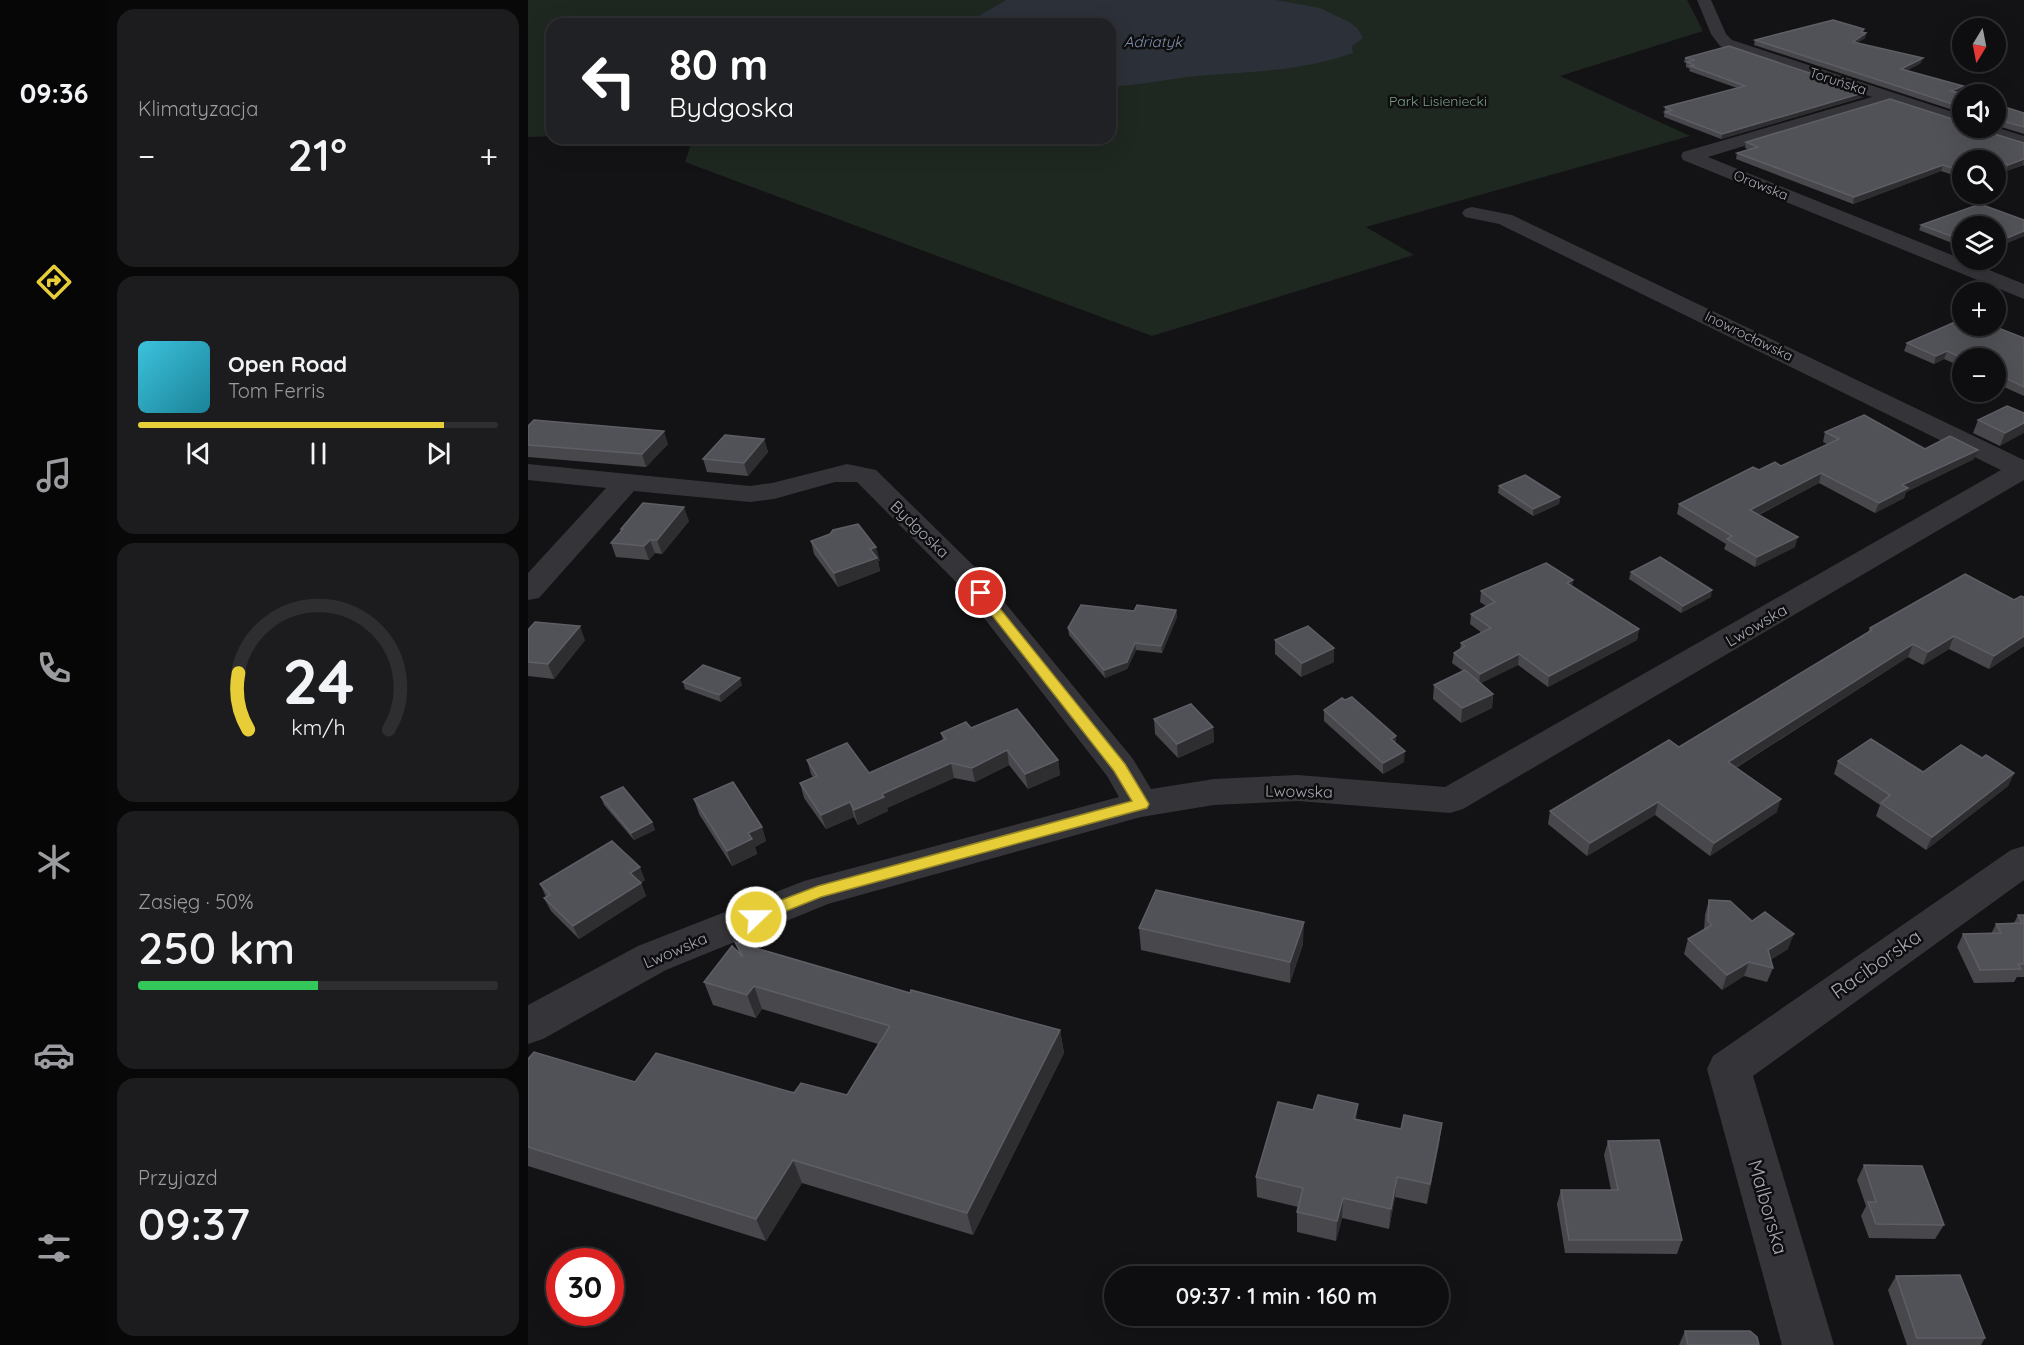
<!DOCTYPE html>
<html lang="pl">
<meta charset="utf-8">
<style>
body{margin:0;font-family:Quicksand,sans-serif;background:#1c1c1e;color:#f1f3f6;height:100vh;display:flex;flex-direction:column;font-size:22px;white-space:nowrap}
*{box-sizing:border-box;margin:0}
p{font-size:20px;color:#9b9c9f}
.icon{flex:none;width:33px;height:33px;fill:none;stroke:currentColor;stroke-width:2;stroke-linecap:round;stroke-linejoin:round}
.map{position:relative;flex:1;overflow:hidden}
.side{display:flex;flex-direction:column;gap:9px;padding:9px;background:#080809;width:420px}
.side>*{flex:none}
.banner{position:absolute;left:18px;top:18px;width:570px;height:126px;border-radius:18px;box-shadow:0 6px 24px #0002,0 0 0 2px #2e2e30;background:#202124;color:#fff;overflow:hidden}
.needle{width:39px;rotate:190deg}
.fabs{position:absolute;left:1424px;top:18px;display:grid;gap:12px}
.fabs a{display:grid;place-items:center;width:54px;height:54px;border-radius:50%;background:#0e0e10;box-shadow:0 6px 24px #0002,0 0 0 2px #2e2e30;font-size:30px}
.speed{position:absolute;left:18px;top:1248px;display:flex;gap:12px;font-size:30px;font-weight:700;text-align:center}
.speed>*{display:grid;place-content:center;width:78px;height:78px;border-radius:50%;background:#0e0e10;box-shadow:0 6px 24px #0002,0 0 0 2px #2e2e30;line-height:1}
.speed .limit{border:9px solid #d22;background:#fff;color:#111}
.pin{position:absolute;display:grid;place-items:center;width:51px;height:51px;color:#fff;margin:-26px;border:3px solid #fff;border-radius:50%;box-shadow:0 2px 6px #0007}
.me{position:absolute;width:66px;margin:-33px;rotate:68deg;stroke-linejoin:round;filter:drop-shadow(0 0 4px #0008)}
.turn{display:flex;align-items:center;gap:21px;height:126px;padding:0 24px;font-size:27px}
.turn .icon{width:78px;height:78px;stroke-width:2.5}
.turn b{display:block;font-size:42px;line-height:51px}
.big{font-size:45px;font-weight:600;line-height:1.1}
.side .widget{flex:1;display:flex;flex-direction:column;justify-content:center;gap:9px;min-width:0;padding:0 21px;border-radius:18px;background:#1c1c1e}
.side .dial{align-items:center;gap:0}
.dial svg{height:156px;overflow:visible;fill:none;stroke:#2e2e30;stroke-width:7;stroke-linecap:round;text-anchor:middle}
.dial text{fill:#f1f3f6;stroke:none}
.song{display:flex;align-items:center;gap:18px}
.cover{width:72px;height:72px;border-radius:9px;background:linear-gradient(135deg,hsl(190 70% 55%),hsl(190 70% 35%))}
.played{height:6px;border-radius:3px;background:linear-gradient(90deg,#e7ce39 85%,#2e2e30 85%)}
.keys{display:flex;justify-content:space-around;direction:ltr}
.heat{display:flex;justify-content:space-between;align-items:center;font-size:33px;direction:ltr}
.charge{height:9px;border-radius:4px;background:linear-gradient(90deg,#34c759 50%,#2e2e30 0)}
.trip{position:absolute;left:576px;top:1266px;width:345px;height:60px;border-radius:30px;background:#0e0e10;box-shadow:0 6px 24px #0002,0 0 0 2px #2e2e30;font-weight:600;line-height:60px;text-align:center}
main{display:flex;flex:1;min-height:0}
.dock{display:flex;flex-direction:column;width:108px;justify-content:space-around;align-items:center;background:#060606;color:#9b9c9f}
.dock .icon{width:42px;height:42px}
.dock .current{color:#e7ce39}
.dock b{font-size:27px;color:#f1f3f6}
.map>svg:first-child{display:block}
.green{fill:#1f2721}
.water{fill:#2c3139}
.lines{fill:none;stroke-linecap:round;stroke-linejoin:round}
.minor{fill:#343439;fill-rule:evenodd}
.wall{fill:#47474c}
.shaded-wall{fill:#2e2e31}
.building{fill:#515257;stroke:#5e5f66;stroke-width:1.5}
.route{fill:#e7ce39;stroke:#968625;stroke-width:1.5}
.labels{text-anchor:middle;stroke-width:5;stroke-linejoin:round;paint-order:stroke}
.far-street-label{font-size:14px;fill:#a5a7b4;stroke:#0e0e0f}
.far-park-label{font-size:14px;fill:#7d9e86;stroke:#0e0e0f}
.far-water-label{font-size:15px;font-style:italic;fill:#7e8eae;stroke:#0e0e0f}
.street-label{font-size:16px;fill:#a5a7b4;stroke:#0e0e0f}
.near-street-label{font-size:20px;fill:#a5a7b4;stroke:#0e0e0f}
</style>
<main>
<nav class="dock">
<b>09:36</b>
<svg class="icon current" aria-label="directions" viewBox="0 0 24 24"><path d="M12 3l9 9-9 9-9-9zM9 14v-3h6M13 9l2 2-2 2"/></svg>
<svg class="icon" aria-label="music" viewBox="0 0 24 24"><path d="M9 18V5l10-2v13"/><circle cx="6" cy="18" r="3"/><circle cx="16" cy="16" r="3"/></svg>
<svg class="icon" aria-label="phone" viewBox="0 0 24 24"><path d="M5 4h4l2 5-3 2q2 4 5 5l2-3 5 2v4C11 20 4 13 5 4z"/></svg>
<svg class="icon" aria-label="climate" viewBox="0 0 24 24"><path d="M12 3v18M4 7l16 10M4 17L20 7"/></svg>
<svg class="icon" aria-label="car" viewBox="0 0 24 24"><path d="M5 17H2v-5l4-1 3-4h7l3 4 3 1v5h-3M9 17h6M6 11h13"/><circle cx="7" cy="17" r="2"/><circle cx="17" cy="17" r="2"/></svg>
<svg class="icon" aria-label="filters" viewBox="0 0 24 24"><path d="M4 7h16M4 17h16"/><circle cx="9" cy="7" r="2"/><circle cx="15" cy="17" r="2"/></svg>
</nav>
<section class="side">
<div class="widget"><p>Klimatyzacja</p>
<div class="heat"><a>−</a><b class="big">21°</b><a>+</a></div>
</div>
<div class="widget">
<div class="song"><i class="cover"></i><div><b>Open Road</b><p>Tom Ferris</p></div></div>
<div class="played"></div>
<div class="keys"><svg class="icon" aria-label="previous" viewBox="0 0 24 24"><path d="M18 5L8 12l10 7zM5 5v14"/></svg><svg class="icon" aria-label="pause" viewBox="0 0 24 24"><path d="M8 5v14M16 5v14"/></svg><svg class="icon" aria-label="next" viewBox="0 0 24 24"><path d="M6 5l10 7-10 7zM19 5v14"/></svg></div>
</div>
<div class="widget dial"><svg viewBox="0 0 100 80">
<path d="M14 69A42 42 0 1 1 86 69"/>
<path d="M14 69A42 42 0 0 1 9 40" stroke="#e7ce39"/>
<text x="50" y="56" font-size="32" font-weight="700">24</text>
<text x="50" y="72" font-size="11">km/h</text>
</svg></div>
<div class="widget"><p>Zasięg · 50%</p><b class="big">250 km</b><div class="charge"></div></div>
<div class="widget"><p>Przyjazd</p><b class="big">09:37</b></div>
</section>
<div class="map">
<svg width="1496" height="1345" viewBox="0 0 1496 1345">
<rect width="100%" height="100%" fill="#131315"/>
<polygon class="green" points="0,0 1159,0 1175,31 1032,76 1162,136 838,227 886,255 624,336 157,162 165,138 582,138 582,24 24,24 24,136 0,137"/>
<path class="water" d="M478,0h270l44,8 31,15 7,6 5,9 -11,8 1,7c-55,19 -99,18 -156,23 -29,3 -57,9 -87,11v-63h-133l2,-8z"/>
<g class="lines">
<g class="minor">
<polygon points="1169,0 1183,0 1198,34 1204,40 1434,115 1434,126 1361,102 1180,157 1496,284 1496,299 1155,160 1153,156 1155,152 1344,97 1192,46 1183,34"/>
<polygon points="1467,127 1496,136 1496,148 1446,132 1443,128"/>
<polygon points="944,207 984,215 1496,460 1496,480 935,809 922,813 770,801 686,805 613,817 300,904 138,970 15,1039 0,1044 0,1005 110,946 276,881 591,797 579,776 428,582 329,482 307,482 246,499 222,502 106,491 11,598 0,600 0,573 78,488 0,480 0,464 222,486 244,483 319,464 348,470 450,570 605,759 623,789 686,779 770,775 917,787 1473,470 971,224 937,217 934,213 937,209"/>
<polygon points="1496,846 1496,880 1225,1076 1306,1345 1254,1345 1179,1069 1185,1056 1483,850"/>
</g>
</g>
<g class="wall">
<polygon points="1336,29 1335,32 1338,33 1337,38 1329,43 1393,63 1378,71 1433,92 1430,93 1434,94 1434,113 1226,45 1227,40"/>
<polygon points="1157,58 1338,92 1336,97 1193,139 1136,117 1137,107 1209,88 1161,71 1162,69 1158,67 1158,63 1156,62"/>
<polygon points="1467,104 1496,113 1496,134 1467,125"/>
<polygon points="1447,128 1496,143 1496,165 1478,171 1469,167 1467,168 1467,160 1434,160 1434,178 1413,171 1325,204 1208,159 1209,153 1220,149 1217,148 1218,142"/>
<polygon points="1496,220 1496,236 1467,248 1467,226 1434,226 1434,247 1391,230 1393,225"/>
<polygon points="1496,338 1496,396 1467,383 1467,358 1434,358 1434,367 1416,359 1406,364 1376,351 1379,343"/>
<polygon points="1496,413 1472,446 1445,433 1450,420"/>
<polygon points="0,426 140,444 118,467 0,457"/>
<polygon points="1297,432 1397,449 1446,459 1378,492 1376,498 1347,513 1291,483 1231,515 1267,547 1227,567 1196,549 1198,544 1149,514 1151,504 1231,470 1253,466 1299,444 1295,442"/>
<polygon points="236,439 240,452 220,476 179,472 175,459"/>
<polygon points="971,486 1032,497 1031,504 1005,516 970,493"/>
<polygon points="161,521 134,554 127,553 121,560 88,557 83,543 93,531 93,529"/>
<polygon points="283,541 352,561 350,561 352,571 310,587 286,554"/>
<polygon points="1103,572 1183,597 1153,613 1101,579"/>
<polygon points="1045,580 1044,586 1111,629 1109,640 1020,687 990,665 953,683 965,694 964,708 933,723 905,699 906,685 935,671 924,663 926,653 932,649 933,643 954,633 942,624 943,614 958,606 952,602 953,591"/>
<polygon points="1496,597 1496,646 1461,669 1421,649 1395,665 1380,657 1208,768 1249,812 1182,856 1127,815 1059,856 1020,824 1022,811 1151,747 1340,632 1342,628"/>
<polygon points="648,610 649,617 634,653 608,650 599,669 577,678 541,635 540,628 606,611"/>
<polygon points="0,630 57,640 26,679 0,676"/>
<polygon points="747,640 806,662 773,677 747,654"/>
<polygon points="155,682 214,685 193,702 157,689"/>
<polygon points="796,710 876,762 855,774 796,721"/>
<polygon points="626,719 685,727 686,742 650,758 627,734"/>
<polygon points="443,728 530,760 532,775 500,789 481,765 447,782 426,778 359,808 360,811 330,825 326,817 298,829 276,798 272,783 285,777 283,774 279,760 341,773 415,741 413,733"/>
<polygon points="1454,758 1486,773 1480,786 1398,850 1348,816 1352,805 1306,774 1310,761 1395,772"/>
<polygon points="73,797 124,822 127,830 106,840 76,805"/>
<polygon points="166,799 234,827 238,841 227,847 229,854 204,866 171,814"/>
<polygon points="117,880 113,883 118,896 51,939 23,911 16,898 18,897 12,884"/>
<polygon points="1181,900 1224,921 1260,949 1242,960 1245,968 1239,982 1216,976 1194,990 1156,954 1160,939 1176,930 1177,915"/>
<polygon points="1490,915 1496,915 1496,977 1489,977 1486,982 1446,983 1429,947 1435,934 1463,934 1468,924 1486,923"/>
<polygon points="611,928 775,944 762,983 613,950"/>
<polygon points="207,942 382,993 532,1030 536,1053 445,1235 274,1183 238,1241 0,1166 0,1059 107,1082 319,1095 350,1044 234,1009 228,1018 185,1005 176,982 211,953"/>
<polygon points="829,1119 873,1129 914,1123 911,1144 899,1204 867,1197 861,1229 814,1218 808,1241 769,1232 769,1212 770,1207 729,1197 728,1177"/>
<polygon points="1080,1141 1154,1240 1149,1254 1037,1253 1029,1204 1033,1190 1083,1190 1076,1155"/>
<polygon points="1336,1165 1416,1225 1407,1239 1341,1238 1333,1216 1338,1206 1329,1180"/>
<polygon points="1368,1276 1457,1338 1453,1345 1379,1345 1360,1290"/>
<polygon points="1157,1331 1231,1345 1151,1345"/>
</g>
<g class="shaded-wall">
<polygon points="1338,33 1337,38 1323,47 1325,42"/>
<polygon points="1395,58 1393,63 1371,75 1373,69"/>
<polygon points="1435,86 1433,92 1422,96 1423,91"/>
<polygon points="1338,92 1336,97 1193,139 1194,134"/>
<polygon points="1496,159 1495,165 1478,171 1480,165"/>
<polygon points="1471,161 1469,167 1467,168 1467,163"/>
<polygon points="1415,165 1413,171 1325,204 1326,197"/>
<polygon points="1496,231 1496,236 1467,248 1467,243"/>
<polygon points="1419,351 1416,359 1406,364 1408,356"/>
<polygon points="1496,423 1496,433 1472,446 1477,433"/>
<polygon points="136,431 140,444 118,467 114,454"/>
<polygon points="236,439 240,452 220,476 216,463"/>
<polygon points="1450,450 1446,459 1378,492 1376,498 1347,513 1351,503 1374,485"/>
<polygon points="1293,473 1291,483 1220,520 1222,510"/>
<polygon points="1032,497 1031,504 1005,516 1005,509"/>
<polygon points="156,507 161,521 134,554 129,540"/>
<polygon points="1270,537 1267,547 1227,567 1229,557"/>
<polygon points="122,540 127,553 121,560 116,546"/>
<polygon points="348,547 352,561 350,561 352,571 310,587 306,573 342,549"/>
<polygon points="1045,580 1043,591 1039,583"/>
<polygon points="1184,590 1183,597 1153,613 1155,606"/>
<polygon points="648,610 649,617 634,653 633,646"/>
<polygon points="52,626 57,640 26,679 20,664"/>
<polygon points="1111,629 1109,640 1020,687 1021,676"/>
<polygon points="1426,636 1421,649 1395,665 1400,652"/>
<polygon points="1496,636 1496,646 1461,669 1466,656"/>
<polygon points="607,643 608,650 599,669 577,678 576,670"/>
<polygon points="1385,644 1380,657 1196,775 1200,762"/>
<polygon points="806,648 806,662 773,677 774,663"/>
<polygon points="991,654 990,665 951,684 952,674"/>
<polygon points="212,678 214,685 193,702 191,695"/>
<polygon points="965,694 964,708 933,723 934,708"/>
<polygon points="685,727 686,742 650,758 649,744"/>
<polygon points="868,736 868,747 863,739"/>
<polygon points="479,750 481,765 447,782 444,768"/>
<polygon points="877,751 876,762 855,774 855,763"/>
<polygon points="530,760 532,775 500,789 497,774"/>
<polygon points="423,763 426,778 359,808 360,811 330,825 326,810 354,794"/>
<polygon points="1486,773 1480,786 1398,850 1404,837"/>
<polygon points="1253,799 1249,812 1182,856 1186,843"/>
<polygon points="322,802 326,817 298,829 293,815"/>
<polygon points="1130,802 1127,815 1059,856 1062,843"/>
<polygon points="124,822 127,830 106,840 103,833"/>
<polygon points="234,827 238,841 227,847 229,854 204,866 199,851 220,833"/>
<polygon points="112,867 117,880 108,886 102,873"/>
<polygon points="113,883 118,896 51,939 45,926"/>
<polygon points="776,922 775,944 762,983 762,962"/>
<polygon points="1266,934 1260,949 1235,965 1240,950"/>
<polygon points="1221,962 1216,976 1194,990 1199,975"/>
<polygon points="226,986 234,1009 228,1018 219,995"/>
<polygon points="532,1030 536,1053 445,1235 439,1213"/>
<polygon points="830,1104 828,1125 826,1119"/>
<polygon points="914,1123 911,1144 899,1204 902,1184"/>
<polygon points="265,1160 274,1183 238,1241 228,1219"/>
<polygon points="869,1177 867,1197 861,1229 863,1209"/>
<polygon points="815,1198 814,1218 808,1241 809,1221"/>
</g>
<g class="building">
<polygon points="1305,20 1336,29 1333,32 1338,33 1325,42 1395,58 1373,69 1435,86 1423,91 1437,94 1434,94 1434,107 1227,40"/>
<polygon points="1201,46 1338,92 1194,134 1137,112 1144,110 1137,107 1217,86 1162,66 1166,65 1159,62 1167,60 1157,58"/>
<polygon points="1362,99 1434,122 1434,128 1447,128 1496,143 1496,159 1480,165 1471,161 1467,163 1467,160 1434,160 1434,171 1415,165 1326,197 1209,153 1230,147 1218,142"/>
<polygon points="1467,104 1496,113 1496,127 1467,119"/>
<polygon points="1452,204 1496,220 1496,231 1467,243 1467,226 1434,226 1434,240 1393,225"/>
<polygon points="1434,319 1434,326 1465,326 1496,338 1496,387 1467,373 1467,358 1435,358 1419,351 1408,356 1379,343"/>
<polygon points="1479,406 1496,413 1496,423 1477,433 1450,420"/>
<polygon points="1336,415 1397,449 1422,436 1450,450 1374,485 1380,488 1351,503 1293,473 1222,510 1270,537 1229,557 1199,539 1204,536 1151,504 1225,467 1231,470 1247,462 1253,466 1311,439 1297,432"/>
<polygon points="6,420 136,431 114,454 0,445 0,426"/>
<polygon points="197,435 236,439 216,463 175,459"/>
<polygon points="997,475 1032,497 1005,509 971,486"/>
<polygon points="115,503 156,507 129,540 122,540 116,546 83,543 95,529 93,529"/>
<polygon points="330,524 348,547 342,549 349,558 306,573 283,541 302,534 305,530"/>
<polygon points="1132,557 1184,590 1155,606 1103,572"/>
<polygon points="1018,563 1045,580 1039,583 1111,629 1021,676 991,654 952,674 926,653 937,646 933,643 963,628 943,614 967,602 953,591"/>
<polygon points="1437,574 1486,600 1493,596 1496,597 1496,636 1466,656 1426,636 1400,652 1385,644 1200,762 1253,799 1186,843 1130,802 1062,843 1022,811 1141,740 1151,747 1344,630 1342,628"/>
<polygon points="553,605 606,611 609,605 648,610 633,646 607,643 599,662 576,670 540,628"/>
<polygon points="7,622 52,626 20,664 0,662 0,630"/>
<polygon points="780,626 806,648 774,663 747,640"/>
<polygon points="175,665 212,678 191,695 155,682"/>
<polygon points="937,670 965,694 934,708 906,685"/>
<polygon points="824,697 868,736 863,739 877,751 855,763 796,710 814,698 817,700"/>
<polygon points="663,704 685,727 649,744 626,719"/>
<polygon points="489,709 530,760 497,774 479,750 444,768 423,763 354,794 356,797 326,810 322,802 293,815 272,783 289,776 279,760 319,743 341,773 418,739 413,733 438,722 443,728"/>
<polygon points="1343,739 1395,772 1433,745 1454,758 1458,755 1486,773 1404,837 1353,803 1362,795 1310,761"/>
<polygon points="205,782 234,827 220,833 224,839 199,851 166,799"/>
<polygon points="95,787 124,822 103,833 73,797"/>
<polygon points="84,841 112,867 102,873 113,883 45,926 16,898 22,895 12,884"/>
<polygon points="628,890 776,922 762,962 611,928"/>
<polygon points="1181,900 1202,901 1224,921 1237,912 1266,934 1240,950 1245,968 1221,962 1199,975 1160,939 1184,925 1180,921"/>
<polygon points="1490,915 1496,915 1496,964 1490,964 1493,969 1452,970 1435,934 1473,933 1468,924 1494,923"/>
<polygon points="207,942 382,993 383,990 532,1030 439,1213 265,1160 228,1219 0,1147 0,1059 6,1052 107,1082 128,1053 266,1093 273,1083 319,1095 362,1026 226,986 219,995 176,982 204,946 215,957"/>
<polygon points="790,1095 830,1104 826,1119 873,1129 876,1115 914,1123 902,1184 869,1177 863,1209 815,1198 809,1221 769,1212 775,1188 728,1177 750,1102 785,1110"/>
<polygon points="1131,1140 1154,1240 1041,1240 1033,1190 1090,1190 1080,1141"/>
<polygon points="1336,1165 1394,1166 1416,1225 1348,1224 1340,1202 1348,1202"/>
<polygon points="1432,1275 1457,1338 1389,1338 1368,1276"/>
<polygon points="1157,1331 1222,1331 1229,1337 1231,1345 1160,1345"/>
</g>
<polygon class="route" points="453,589 458,591 597,764 621,804 619,808 293,897 233,921 222,921 219,917 222,912 290,886 604,801 586,771 449,596 449,591"/>
<g class="labels">
<g class="far-street-label">
<text transform="translate(1310 81) rotate(18)" y="5">Toruńska</text>
<text transform="translate(1233 185) rotate(22)" y="5">Orawska</text>
<text transform="translate(1221 336) rotate(26)" y="5">Inowrocławska</text>
</g>
<g class="far-park-label">
<text x="910" y="106">Park Lisieniecki</text>
</g>
<g class="far-water-label">
<text x="625" y="47">Adriatyk</text>
</g>
<g class="street-label">
<text transform="translate(392 529) rotate(44)" y="6">Bydgoska</text>
<text transform="translate(1228 625) rotate(-30)" y="6">Lwowska</text>
<text transform="translate(771 791) rotate(1)" y="6">Lwowska</text>
<text transform="translate(147 950) rotate(-23)" y="6">Lwowska</text>
</g>
<g class="near-street-label">
<text transform="translate(1348 964) rotate(-35)" y="7">Raciborska</text>
<text transform="translate(1240 1207) rotate(74)" y="7">Malborska</text>
</g>
</g>
</svg>
<div class="fabs">
<a><svg class="needle" viewBox="-14 -14 28 28"><path d="M0-13l5 13h-10z" fill="#e53935"/><path d="M0 13l5-13h-10z" fill="#9b9c9f"/></svg></a>
<a><svg class="icon" aria-label="sound" viewBox="0 0 24 24"><path d="M4 9h4l5-4v14l-5-4H4zM17 9q2 3 0 6"/></svg></a>
<a><svg class="icon" aria-label="search" viewBox="0 0 24 24"><circle cx="10" cy="10" r="6"/><path d="M15 15l6 6"/></svg></a>
<a><svg class="icon" aria-label="layers" viewBox="0 0 24 24"><path d="M12 4l9 5-9 5-9-5zM3 14l9 5 9-5"/></svg></a>
<a>+</a>
<a>−</a>
</div>
<div class="speed"><div class="limit">30</div></div>
<div class="pin" style="left:453px;top:593px;background:#d93025"><svg class="icon" aria-label="arrive" viewBox="0 0 24 24"><path d="M6 21V4h12l-3 4 3 4H6"/></svg></div>
<svg class="me" style="left:228px;top:917px" viewBox="-20 -20 40 40"><circle r="17" fill="#e7ce39" stroke="#fff" stroke-width="3"/><path d="M0-11L8 9 0 5-8 9z" fill="#fff"/></svg>
<div class="trip">09:37 · 1 min · 160 m</div>
<div class="banner">
<div class="turn"><svg class="icon" aria-label="left" viewBox="0 0 24 24"><path d="M17 20v-9H6M10 6l-5 5 5 5"/></svg><div><b>80 m</b>Bydgoska</div></div>
</div>
</div>
</main>
